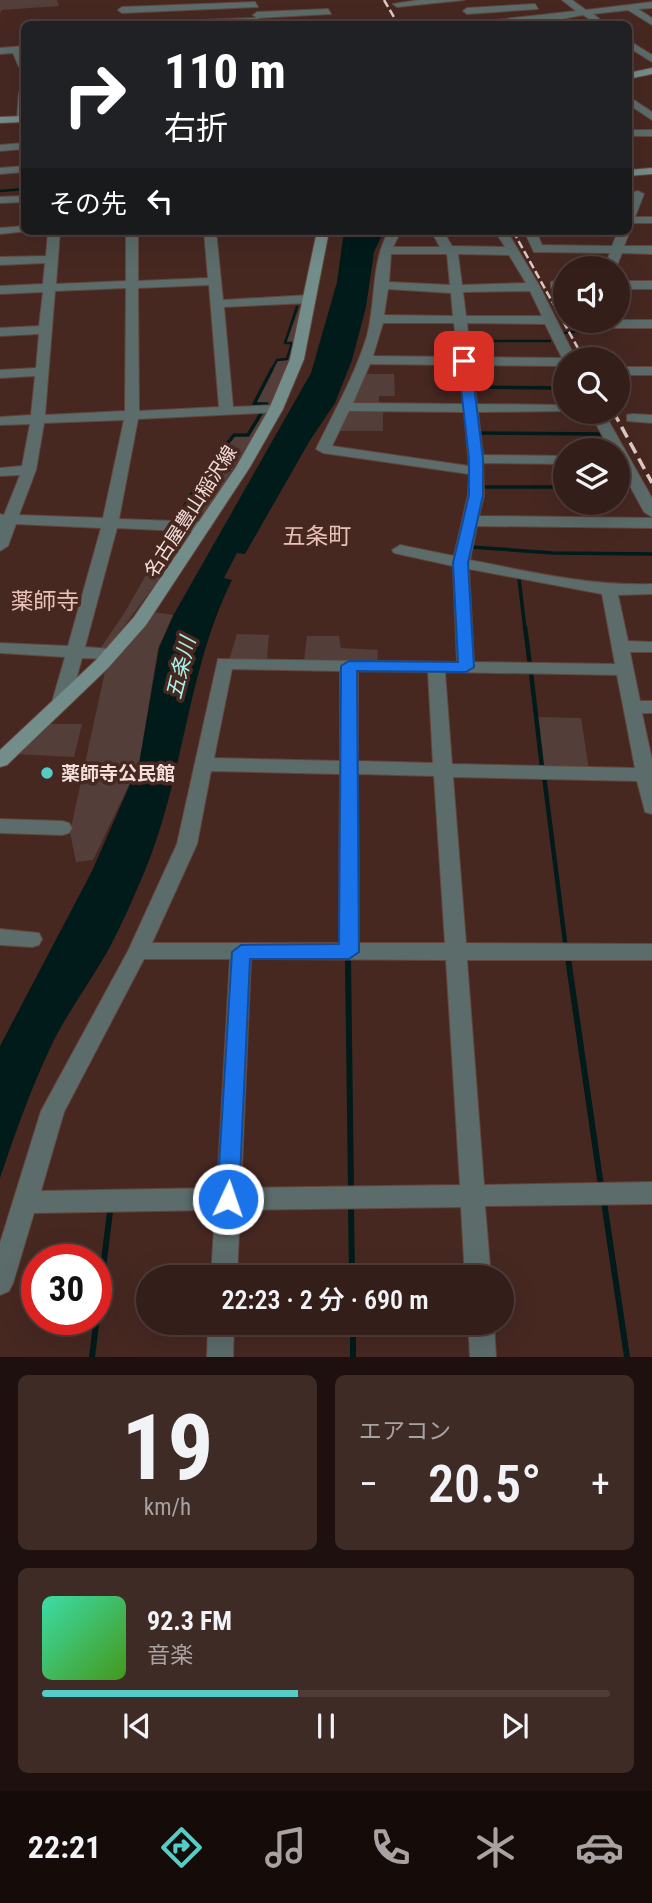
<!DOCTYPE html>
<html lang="ja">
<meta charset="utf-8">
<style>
body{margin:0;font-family:"Roboto Condensed","Noto Sans JP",sans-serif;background:#3f2b26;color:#f1f3f6;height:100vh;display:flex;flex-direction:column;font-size:26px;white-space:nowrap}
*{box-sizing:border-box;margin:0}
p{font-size:23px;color:#a9a2a2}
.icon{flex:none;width:38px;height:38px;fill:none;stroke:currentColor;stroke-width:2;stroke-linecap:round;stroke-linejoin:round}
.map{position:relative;height:1357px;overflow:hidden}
.details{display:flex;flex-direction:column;gap:18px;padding:18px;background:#1d100e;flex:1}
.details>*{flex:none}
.banner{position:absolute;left:21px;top:21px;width:611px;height:214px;border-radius:10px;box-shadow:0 7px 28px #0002,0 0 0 2px #4e3c38;background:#202124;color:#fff;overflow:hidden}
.buttons{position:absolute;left:553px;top:256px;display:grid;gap:14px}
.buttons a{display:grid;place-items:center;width:77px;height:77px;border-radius:50%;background:#341e19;box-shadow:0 7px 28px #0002,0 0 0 2px #4e3c38;font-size:35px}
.speed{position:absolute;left:21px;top:1244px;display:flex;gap:14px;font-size:35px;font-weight:700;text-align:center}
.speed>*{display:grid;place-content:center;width:91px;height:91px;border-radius:50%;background:#341e19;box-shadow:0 7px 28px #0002,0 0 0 2px #4e3c38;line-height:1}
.speed .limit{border:10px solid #d22;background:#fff;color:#111}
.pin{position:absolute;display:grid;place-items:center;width:60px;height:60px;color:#fff;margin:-30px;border-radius:14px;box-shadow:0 4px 10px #0006}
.me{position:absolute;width:77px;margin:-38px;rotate:3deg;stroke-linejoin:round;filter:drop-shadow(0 0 5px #0008)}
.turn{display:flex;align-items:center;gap:24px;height:147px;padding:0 28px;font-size:32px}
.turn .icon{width:91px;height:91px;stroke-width:2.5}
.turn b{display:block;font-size:49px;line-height:60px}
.then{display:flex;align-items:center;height:66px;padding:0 28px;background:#0003;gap:14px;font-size:26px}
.big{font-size:52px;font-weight:600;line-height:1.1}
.details .card{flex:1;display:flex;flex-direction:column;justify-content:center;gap:10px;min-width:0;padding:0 24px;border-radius:10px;background:#3f2b26}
.details .dial{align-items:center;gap:0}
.dial b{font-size:91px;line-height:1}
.song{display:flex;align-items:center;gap:21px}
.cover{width:84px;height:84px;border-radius:10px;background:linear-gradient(135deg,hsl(160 70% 55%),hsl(100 70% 35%))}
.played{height:7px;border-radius:4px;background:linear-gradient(90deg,#55cdc6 45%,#4e3c38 45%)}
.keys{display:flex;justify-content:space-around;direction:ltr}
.heat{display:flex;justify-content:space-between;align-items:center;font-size:38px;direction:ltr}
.details .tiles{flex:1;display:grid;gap:18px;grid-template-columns:1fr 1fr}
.card:last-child{grid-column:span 2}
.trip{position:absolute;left:136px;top:1265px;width:378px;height:70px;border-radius:35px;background:#341e19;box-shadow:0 7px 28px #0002,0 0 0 2px #4e3c38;font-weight:600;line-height:70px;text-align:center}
.tabs{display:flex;height:112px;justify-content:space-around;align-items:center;background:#150c0a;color:#a9a2a2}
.tabs .icon{width:49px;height:49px}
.tabs .current{color:#55cdc6}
.tabs b{font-size:32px;color:#f1f3f6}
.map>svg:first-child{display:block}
.green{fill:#533e39}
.water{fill:#001b1a}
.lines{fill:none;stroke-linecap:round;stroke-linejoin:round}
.stream-far3{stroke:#001b1a;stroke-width:2.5}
.stream-far2{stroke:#001b1a;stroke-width:3.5}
.stream-far1{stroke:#001b1a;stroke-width:4.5}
.stream{stroke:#001b1a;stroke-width:6}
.minor-casing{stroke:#62453e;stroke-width:2}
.secondary-casing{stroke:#62453e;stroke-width:2}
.minor{fill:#5c6c6a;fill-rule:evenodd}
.secondary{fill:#738d8b;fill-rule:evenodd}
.rail-far1{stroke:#dfc9c4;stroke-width:2.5;stroke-dasharray:8 3.5;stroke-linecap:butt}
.rail{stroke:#dfc9c4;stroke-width:3.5;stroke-dasharray:12 6;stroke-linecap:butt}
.route{fill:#1a73e8;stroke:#114b97;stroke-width:2}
.poi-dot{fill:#55cdc6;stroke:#462821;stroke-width:2.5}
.labels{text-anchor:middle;stroke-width:7;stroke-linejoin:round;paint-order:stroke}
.street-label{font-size:19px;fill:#f3ded9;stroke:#462821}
.poi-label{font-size:19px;font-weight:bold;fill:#f3ded9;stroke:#462821;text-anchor:start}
.water-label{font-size:21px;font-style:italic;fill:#aaf3ed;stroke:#462821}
.quarter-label{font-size:23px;fill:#e9c1b8;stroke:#462821}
</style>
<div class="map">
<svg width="652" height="1357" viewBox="0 0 652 1357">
<rect width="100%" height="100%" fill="#462821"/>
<g class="green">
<polygon points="0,0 57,0 59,6 2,10 0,13"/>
<polygon points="301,304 304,305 296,346 272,404 254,406 278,360 288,360 293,343 286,343"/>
<polygon points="362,374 394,374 395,396 379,396 379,405 349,405"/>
<polygon points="345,410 383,410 383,431 335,431"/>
<polygon points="264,411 268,413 200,522 177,523 197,486 235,435 248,436"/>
<polygon points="173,527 195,531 107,649 100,649 125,612"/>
<polygon points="152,612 173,615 158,648 139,764 93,860 76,862 70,832 106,667"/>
<polygon points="237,634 269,635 267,660 229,660"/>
<polygon points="307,636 339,636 341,648 378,650 377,662 304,661"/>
<polygon points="538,717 581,718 589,770 544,768"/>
<polygon points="46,724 82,724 74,757 15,754"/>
</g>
<path class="water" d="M350,231h34l-10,21 -8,55 -14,53 -17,43 -26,39 -64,112 -8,-1 -13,25 8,2c-44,88 -48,195 -86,288 -11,26 -22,52 -35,77 -18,33 -40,62 -57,95 -22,45 -38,91 -54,138v-132l92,-175 47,-107 20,-116 15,-34 137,-241 26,-91 6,-44z"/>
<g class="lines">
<g class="stream-far3">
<polyline points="0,191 24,189"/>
<polyline points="562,337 564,333 580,331 585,320"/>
<polyline points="468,341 550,341"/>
<polyline points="271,371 277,360 287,359 292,343 285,343 297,307"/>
</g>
<g class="stream-far2">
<polyline points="473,387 565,388"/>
<polyline points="267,404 254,404 272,369"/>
<polyline points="478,433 601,434"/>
<polyline points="227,444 234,435 248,435 262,412 259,411"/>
<polyline points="205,472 224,447"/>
<polyline points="484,487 565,487"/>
<polyline points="618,488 631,488"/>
<polyline points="176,521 203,475"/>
<polyline points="471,551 472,547 553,553 652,554"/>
<polyline points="519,579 525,629"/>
</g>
<g class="stream-far1">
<polyline points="525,627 530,665"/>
<polyline points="531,673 542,767"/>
<polyline points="544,776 565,942"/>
</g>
<g class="stream">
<polyline points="568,958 601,1186"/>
<polyline points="348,960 351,1188"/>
<polyline points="604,1202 627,1357"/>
<polyline points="351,1205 352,1278"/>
<polyline points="353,1323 353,1357"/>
<polyline points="92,1357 110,1212"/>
</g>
<defs>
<g id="minor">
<polygon points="419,0 464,0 397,7 393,4"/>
<polygon points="562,0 572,0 586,10 652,2 652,8 638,9 652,18 652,25 628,10 593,14 606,24 597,24 583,15 546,22 460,24 576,11"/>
<polygon points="255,2 258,7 122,13 118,10 122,7"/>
<polygon points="535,4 538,9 467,14 463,11 467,8"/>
<polygon points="328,9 331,14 257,18 253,15 257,12"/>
<polygon points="258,18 261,23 168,24 172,21"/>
<polygon points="628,40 652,55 652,62 628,47"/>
<polygon points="24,46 24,70 19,67 13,53 0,54 0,48"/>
<polygon points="24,89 24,121 22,122 17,119 19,92"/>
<polygon points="628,96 652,112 652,120 628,104"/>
<rect x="628" y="130" width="24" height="6"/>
<polygon points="24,143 24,149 0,151 0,145"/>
<polygon points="24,166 24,172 0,174 0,168"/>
<polygon points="638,191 644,194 635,217 652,217 652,223 628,223 628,205 634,192"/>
<polygon points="24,196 24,202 0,203 0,197"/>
<polygon points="24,226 24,231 28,231 0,234 0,228"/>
<polygon points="628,229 630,231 624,246 652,246 652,254 622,253 616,268 604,268 610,253 534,252 524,231 536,231 542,245 612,246 618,231"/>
<path d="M48,231h12l-4,53 70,-3v-50h12v50l70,-3 -4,-47h12l7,69 87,-5 6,4 -6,4 -86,4 9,100 43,-2 7,4 -2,3 -143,7 -19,100 84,3 8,5 -8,5 -86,-4 -32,119 27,2 9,5 -9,5 -30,-1 -12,44 -9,6 -9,-6 13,-45 -65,-4v-10l68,3 33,-118 -85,-4 -8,22 -8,5v-37l4,1 16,-40 -20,1v-8l22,-2 8,-42 -30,1v-8l31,-2 4,-39 -35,2v-8l36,-2 3,-34 -39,2v-8l39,-2 4,-34 -43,2v-8l43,-2 2,-21 -45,2v-8l46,-1zM209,285l10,122 -80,4 -1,-123zM126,288l-1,123 -80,4 10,-124zM124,420l-21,98 -84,-3 17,-45 8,-47z"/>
<path d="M389,231h12l-8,16h47l-9,-16h12l9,15 53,1 -10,-16h12l33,56 36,72h-11v7l-93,-1 5,39 88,1v6h5l-92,1 5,43 82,1v8l-82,-1 1,32 -5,21 173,2v10l-175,-2 -7,34c61,12 119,26 182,24v10l-34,1 10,46 24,1v10h-22l10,49h12v12h-10l10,47v54l-7,-2 -8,-31 -184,-4 13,166 186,1v16h-185l17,225 168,-3v22l-167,2 6,72h-26l-4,-71 -221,3 -3,68h-26l4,-68 -181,3 -21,70 -4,8 -9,4v-52l41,-132 87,-160 49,-107 41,-185 239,3 -4,-96 -59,-13 -2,-3 8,-5 54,11 14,-61 1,-21 -146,-21 -7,-4c18,-37 39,-74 51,-113 9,-34 4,-76 22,-105zM391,254h56l3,31 -61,-3zM458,254l51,1 17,28 -64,2zM388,289l63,4 2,23 -69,-1zM530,291l12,25h-76l-3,-24zM383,323h71l4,34 -85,-1zM467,323l78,1 17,34 -91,-1zM370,364l89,1 4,39 -110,-1zM349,411l115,1 5,54 -137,-20zM469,569l133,25 13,70 -141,-2zM232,669l108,2v90l-126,-3zM358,671l70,1 5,91 -75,-2zM445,672l172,3 18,93 -183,-4zM211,771l129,3 -1,169h-187l45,-99zM358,774l76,2 11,167h-86zM144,959h86l-13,229 -176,3 23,-79zM251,959l195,1 14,225 -219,3z"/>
<polygon points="555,281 565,281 565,289 551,288 551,282"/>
<rect x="618" y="281" width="34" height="8"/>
<polygon points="585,320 652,320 652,328 590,328 585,327"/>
<rect x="618" y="367" width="34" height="8"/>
<polygon points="589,411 603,411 652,498 652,517 644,512 618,464 618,450 610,450"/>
<polygon points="632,414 652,415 652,423 627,421 627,415"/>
<polygon points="0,819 62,821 69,823 72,828 69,833 62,835 0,833"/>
<polygon points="0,929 39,933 42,939 39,945 32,947 0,945"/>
<polygon points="208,1323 234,1323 233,1357 207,1357"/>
<polygon points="468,1323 494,1323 496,1357 470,1357"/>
</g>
<g id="secondary">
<polygon points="652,68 652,74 628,79 628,73"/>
<polygon points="24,116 24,122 0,123 0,117"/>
<polygon points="652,168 652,174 628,176 628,170"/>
<polygon points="317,231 329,231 304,359 283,409 250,467 146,625 108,668 7,765 0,767 0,750 96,660 134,617 236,467 269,409 290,359"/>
</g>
</defs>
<use href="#minor" class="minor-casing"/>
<use href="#secondary" class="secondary-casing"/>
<use href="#minor" class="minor"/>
<use href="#secondary" class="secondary"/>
<g class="rail-far1">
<polyline points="384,0 398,24"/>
<polyline points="513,231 584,359"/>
</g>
<polyline class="rail" points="613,411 652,483"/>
</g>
<polygon class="route" points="464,357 471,361 483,459 483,495 468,563 474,667 466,672 357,671 359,952 349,959 250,959 239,1199 236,1206 228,1209 220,1206 217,1199 232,952 241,945 339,944 341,666 349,661 458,662 453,563 469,495 469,459 458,361"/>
<circle class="poi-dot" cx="47" cy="773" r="7"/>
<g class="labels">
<g class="street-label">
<text transform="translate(190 511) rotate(-57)" y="7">名古屋豊山稲沢線</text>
</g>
<g class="poi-label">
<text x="61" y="780">薬師寺公民館</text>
</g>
<g class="water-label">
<text transform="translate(181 668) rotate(-76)" y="7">五条川</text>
</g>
<g class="quarter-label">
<text x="317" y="544">五条町</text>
<text x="45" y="609">薬師寺</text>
</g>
</g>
</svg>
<div class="buttons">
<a><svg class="icon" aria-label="sound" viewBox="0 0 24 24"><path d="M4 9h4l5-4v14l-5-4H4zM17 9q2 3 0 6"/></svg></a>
<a><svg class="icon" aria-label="search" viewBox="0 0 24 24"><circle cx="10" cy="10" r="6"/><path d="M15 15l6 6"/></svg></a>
<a><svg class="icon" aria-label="layers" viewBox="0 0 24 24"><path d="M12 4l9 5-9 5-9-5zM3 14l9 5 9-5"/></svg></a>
</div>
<div class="speed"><div class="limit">30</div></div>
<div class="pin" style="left:464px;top:361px;background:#d93025"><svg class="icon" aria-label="arrive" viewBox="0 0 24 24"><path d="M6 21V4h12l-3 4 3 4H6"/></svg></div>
<svg class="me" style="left:228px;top:1199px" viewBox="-20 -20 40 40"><circle r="17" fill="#1a73e8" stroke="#fff" stroke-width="3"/><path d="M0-11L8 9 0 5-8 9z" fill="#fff"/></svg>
<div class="trip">22:23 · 2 分 · 690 m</div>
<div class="banner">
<div class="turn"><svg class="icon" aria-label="right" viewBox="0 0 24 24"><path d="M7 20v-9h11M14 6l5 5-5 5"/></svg><div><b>110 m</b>右折</div></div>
<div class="then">その先<svg class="icon" aria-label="left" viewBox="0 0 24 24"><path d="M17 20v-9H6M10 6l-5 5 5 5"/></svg></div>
</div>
</div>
<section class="details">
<div class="tiles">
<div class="card dial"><b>19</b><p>km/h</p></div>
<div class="card"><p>エアコン</p>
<div class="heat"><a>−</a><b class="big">20.5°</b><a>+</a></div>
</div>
<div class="card">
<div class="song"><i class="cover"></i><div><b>92.3 FM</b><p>音楽</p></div></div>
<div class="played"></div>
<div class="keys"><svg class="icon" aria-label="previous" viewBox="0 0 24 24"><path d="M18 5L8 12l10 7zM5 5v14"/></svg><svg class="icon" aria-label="pause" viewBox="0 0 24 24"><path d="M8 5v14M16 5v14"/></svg><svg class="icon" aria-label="next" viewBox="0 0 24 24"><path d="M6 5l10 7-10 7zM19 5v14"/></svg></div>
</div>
</div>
</section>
<nav class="tabs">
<b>22:21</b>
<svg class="icon current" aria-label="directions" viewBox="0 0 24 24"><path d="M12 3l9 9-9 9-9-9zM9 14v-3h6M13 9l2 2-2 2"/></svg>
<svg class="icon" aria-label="music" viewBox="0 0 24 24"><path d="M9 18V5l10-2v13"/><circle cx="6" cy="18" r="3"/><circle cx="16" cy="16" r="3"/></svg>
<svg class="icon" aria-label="phone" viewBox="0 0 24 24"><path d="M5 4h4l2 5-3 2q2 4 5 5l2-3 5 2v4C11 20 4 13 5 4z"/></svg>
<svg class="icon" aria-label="climate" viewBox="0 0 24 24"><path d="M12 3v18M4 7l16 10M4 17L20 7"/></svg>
<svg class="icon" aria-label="car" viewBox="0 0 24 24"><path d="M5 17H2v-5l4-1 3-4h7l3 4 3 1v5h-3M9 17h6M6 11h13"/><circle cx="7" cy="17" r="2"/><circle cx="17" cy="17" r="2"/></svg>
</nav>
